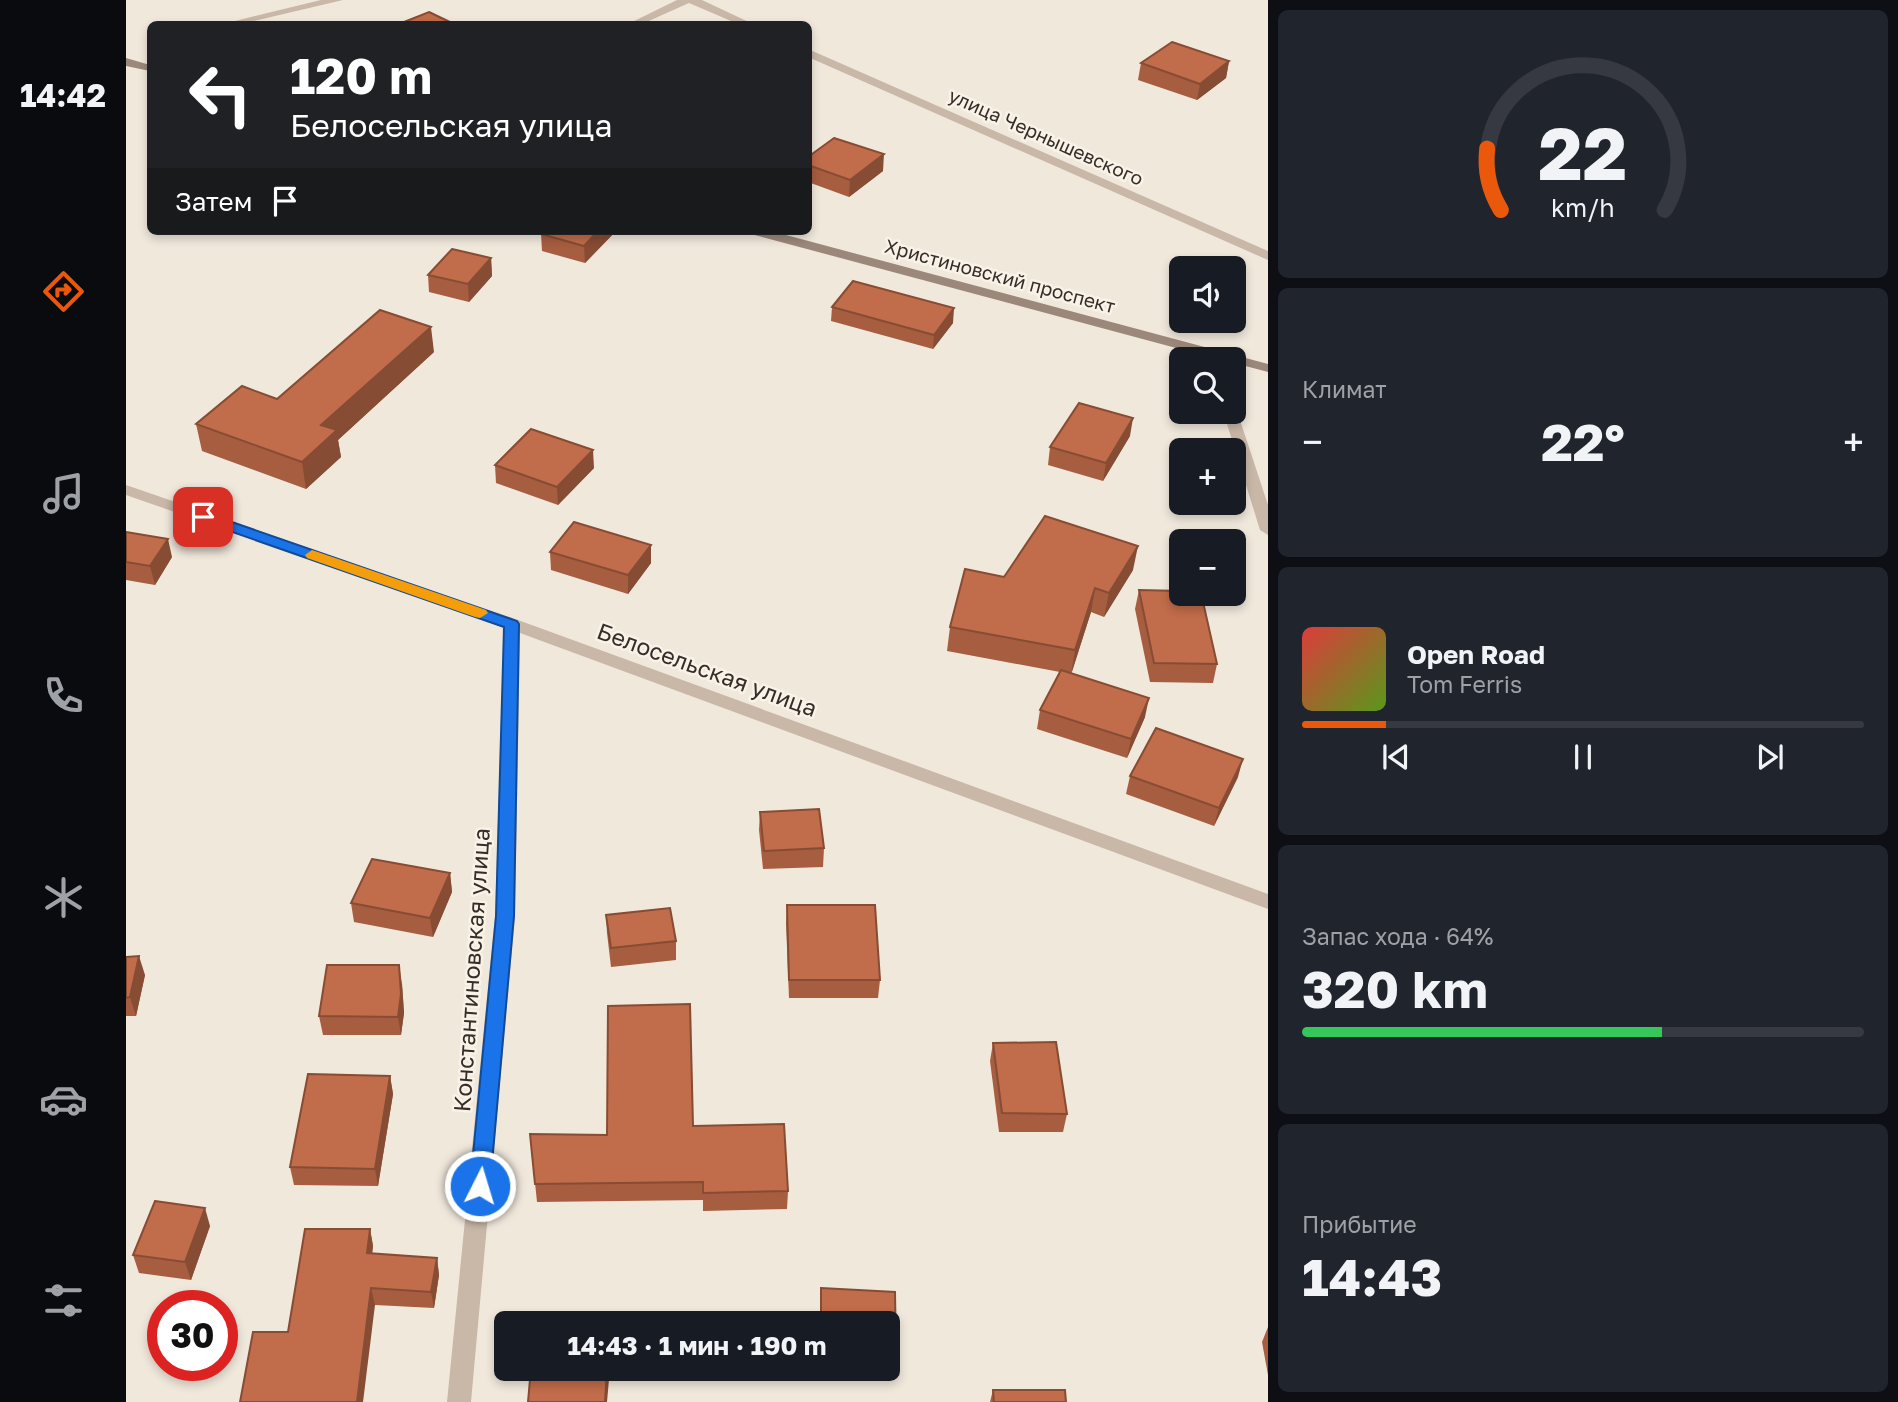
<!DOCTYPE html>
<html lang="ru">
<meta charset="utf-8">
<style>
body{margin:0;font-family:"Golos Text",sans-serif;background:#20242c;color:#f1f3f6;height:100vh;display:flex;flex-direction:column;font-size:26px;white-space:nowrap}
*{box-sizing:border-box;margin:0}
p{font-size:23px;color:#9ea1a6}
.icon{flex:none;width:38px;height:38px;fill:none;stroke:currentColor;stroke-width:2;stroke-linecap:round;stroke-linejoin:round}
.map{position:relative;flex:1;overflow:hidden}
.panel{display:flex;flex-direction:column;gap:10px;padding:10px;background:#0d0f14;width:630px}
.panel>*{flex:none}
.banner{position:absolute;left:21px;top:21px;width:665px;height:214px;border-radius:10px;box-shadow:0 4px 10px #0003;background:#202124;color:#fff;overflow:hidden}
.tools{position:absolute;left:1043px;top:256px;display:grid;gap:14px}
.tools a{display:grid;place-items:center;width:77px;height:77px;border-radius:10px;background:#171b24;box-shadow:0 4px 10px #0003;font-size:35px}
.speed{position:absolute;left:21px;top:1290px;display:flex;gap:14px;font-size:35px;font-weight:700;text-align:center}
.speed>*{display:grid;place-content:center;width:91px;height:91px;border-radius:50%;background:#171b24;box-shadow:0 4px 10px #0003;line-height:1}
.speed .limit{border:10px solid #d22;background:#fff;color:#111}
.pin{position:absolute;display:grid;place-items:center;width:60px;height:60px;color:#fff;margin:-30px;border-radius:14px;box-shadow:0 4px 10px #0006}
.me{position:absolute;width:77px;margin:-38px;rotate:5deg;stroke-linejoin:round;filter:drop-shadow(0 0 5px #0008)}
.turn{display:flex;align-items:center;gap:24px;height:147px;padding:0 28px;font-size:32px}
.turn .icon{width:91px;height:91px;stroke-width:2.5}
.turn b{display:block;font-size:49px;line-height:60px}
.then{display:flex;align-items:center;height:66px;padding:0 28px;background:#0003;gap:14px;font-size:26px}
.big{font-size:52px;font-weight:700;line-height:1.1}
.panel .widget{flex:1;display:flex;flex-direction:column;justify-content:center;gap:10px;min-width:0;padding:0 24px;border-radius:10px;background:#20242c}
.panel .dial{align-items:center;gap:0}
.dial svg{height:182px;overflow:visible;fill:none;stroke:#363941;stroke-width:7;stroke-linecap:round;text-anchor:middle}
.dial text{fill:#f1f3f6;stroke:none}
.song{display:flex;align-items:center;gap:21px}
.cover{width:84px;height:84px;border-radius:10px;background:linear-gradient(135deg,hsl(0 70% 55%),hsl(90 70% 35%))}
.played{height:7px;border-radius:4px;background:linear-gradient(90deg,#ea580c 15%,#363941 15%)}
.keys{display:flex;justify-content:space-around;direction:ltr}
.heat{display:flex;justify-content:space-between;align-items:center;font-size:38px;direction:ltr}
.charge{height:10px;border-radius:5px;background:linear-gradient(90deg,#34c759 64%,#363941 0)}
.trip{position:absolute;left:368px;top:1311px;width:406px;height:70px;border-radius:10px;background:#171b24;box-shadow:0 4px 10px #0003;font-weight:700;line-height:70px;text-align:center}
main{display:flex;flex:1;min-height:0}
.tabs{display:flex;flex-direction:column;width:126px;justify-content:space-around;align-items:center;background:#090b0e;color:#9ea1a6}
.tabs .icon{width:49px;height:49px}
.tabs .current{color:#ea580c}
.tabs b{font-size:32px;color:#f1f3f6}
.map>svg:first-child{display:block}
.lines{fill:none;stroke-linecap:round;stroke-linejoin:round}
.lane{fill:#c9b8a8;fill-rule:evenodd}
.street{fill:#c9b8a8;fill-rule:evenodd}
.secondary{fill:#9c887a;fill-rule:evenodd}
.wall{fill:#a65d40}
.shaded-wall{fill:#874c34}
.building{fill:#c16c4a;stroke:#874c34;stroke-width:2}
.route{fill:#1a73e8;stroke:#114b97;stroke-width:2}
.slow{fill:#f59e0b}
.labels{text-anchor:middle;stroke-width:5;stroke-linejoin:round;paint-order:stroke}
.far-street-label{font-size:19px;fill:#362d28;stroke:#f9f2e8}
.street-label{font-size:23px;fill:#362d28;stroke:#f9f2e8}
</style>
<main>
<nav class="tabs">
<b>14:42</b>
<svg class="icon current" aria-label="directions" viewBox="0 0 24 24"><path d="M12 3l9 9-9 9-9-9zM9 14v-3h6M13 9l2 2-2 2"/></svg>
<svg class="icon" aria-label="music" viewBox="0 0 24 24"><path d="M9 18V5l10-2v13"/><circle cx="6" cy="18" r="3"/><circle cx="16" cy="16" r="3"/></svg>
<svg class="icon" aria-label="phone" viewBox="0 0 24 24"><path d="M5 4h4l2 5-3 2q2 4 5 5l2-3 5 2v4C11 20 4 13 5 4z"/></svg>
<svg class="icon" aria-label="climate" viewBox="0 0 24 24"><path d="M12 3v18M4 7l16 10M4 17L20 7"/></svg>
<svg class="icon" aria-label="car" viewBox="0 0 24 24"><path d="M5 17H2v-5l4-1 3-4h7l3 4 3 1v5h-3M9 17h6M6 11h13"/><circle cx="7" cy="17" r="2"/><circle cx="17" cy="17" r="2"/></svg>
<svg class="icon" aria-label="filters" viewBox="0 0 24 24"><path d="M4 7h16M4 17h16"/><circle cx="9" cy="7" r="2"/><circle cx="15" cy="17" r="2"/></svg>
</nav>
<div class="map">
<svg width="1142" height="1402" viewBox="0 0 1142 1402">
<rect width="100%" height="100%" fill="#f1e8dc"/>
<g class="lines">
<polygon class="lane" points="195,0 217,0 115,24 109,21"/>
<g class="street">
<polygon points="551,0 576,0 627,24 612,24 563,3 516,24 502,24"/>
<polygon points="682,49 1142,251 1142,260 682,57"/>
<polygon points="1108,407 1111,411 1142,505 1142,535 1134,530 1097,411 1108,411"/>
<polygon points="0,485 392,620 1142,894 1142,909 394,633 389,916 345,1402 321,1402 369,916 378,627 0,495"/>
</g>
<g class="secondary">
<polygon points="0,58 24,65 24,71 0,66"/>
<polygon points="623,231 645,231 1142,364 1142,372 1108,363 1108,359 1091,359 625,234"/>
</g>
</g>
<g class="wall">
<polygon points="1103,61 1100,78 1071,100 1012,80 1015,63"/>
<polygon points="682,157 757,171 723,197 682,182"/>
<polygon points="418,231 490,231 459,263 416,251 415,234"/>
<polygon points="365,258 366,276 343,302 303,292 302,275"/>
<polygon points="706,307 827,323 807,349 705,321"/>
<polygon points="308,352 212,440 215,457 180,489 76,451 70,424 151,399"/>
<polygon points="1004,436 977,481 922,465 924,447"/>
<polygon points="369,465 468,468 432,505 370,483"/>
<polygon points="0,532 46,557 29,585 0,580"/>
<polygon points="525,545 525,563 502,594 425,570 424,552"/>
<polygon points="1007,570 978,617 965,612 945,674 1019,717 1001,758 911,729 914,710 934,672 821,651 824,627 878,577"/>
<polygon points="1013,590 1091,664 1087,683 1024,682 1009,609"/>
<polygon points="1004,776 1112,777 1088,826 1000,794"/>
<polygon points="634,812 698,848 697,867 637,869 633,830"/>
<polygon points="324,873 326,892 307,937 228,922 225,903"/>
<polygon points="661,905 754,980 752,998 663,998 660,923"/>
<polygon points="480,915 550,941 550,960 485,967 481,933"/>
<polygon points="0,957 19,975 10,1016 0,1016"/>
<polygon points="276,984 278,1013 275,1035 197,1035 193,1016"/>
<polygon points="867,1043 941,1114 937,1132 873,1132 864,1061"/>
<polygon points="264,1076 267,1094 252,1186 168,1185 164,1167"/>
<polygon points="567,1126 662,1191 661,1209 577,1211 577,1200 411,1202 404,1134 481,1135"/>
<polygon points="84,1226 65,1280 13,1273 7,1255"/>
<polygon points="244,1229 247,1246 246,1254 311,1258 313,1275 308,1308 249,1305 162,1332"/>
<polygon points="695,1288 769,1292 770,1354 768,1371 728,1368 761,1368 761,1323 694,1323"/>
<polygon points="1142,1327 1142,1375 1136,1342"/>
<polygon points="867,1390 940,1402 864,1402"/>
</g>
<g class="shaded-wall">
<polygon points="1103,61 1100,78 1071,100 1074,84"/>
<polygon points="758,154 757,171 723,197 724,180"/>
<polygon points="472,231 490,231 459,263 458,246"/>
<polygon points="365,258 366,276 343,302 342,284"/>
<polygon points="828,308 827,323 807,349 808,335"/>
<polygon points="305,327 308,352 212,440 215,457 180,489 176,462 195,425"/>
<polygon points="1007,418 1004,436 977,481 980,463"/>
<polygon points="467,450 468,468 432,505 431,487"/>
<polygon points="42,539 46,557 29,585 24,566"/>
<polygon points="525,545 525,563 502,594 502,575"/>
<polygon points="1012,546 1007,570 978,617 983,593"/>
<polygon points="969,588 965,612 945,675 949,650"/>
<polygon points="1023,698 1019,717 1001,758 1005,739"/>
<polygon points="1117,759 1112,777 1088,826 1093,808"/>
<polygon points="324,873 326,892 307,937 304,918"/>
<polygon points="13,956 19,975 10,1016 4,997"/>
<polygon points="273,965 276,984 278,1013 275,1035 272,1017"/>
<polygon points="264,1076 267,1094 252,1186 249,1169"/>
<polygon points="79,1208 84,1226 65,1280 59,1262"/>
<polygon points="244,1229 247,1246 244,1270 241,1253"/>
<polygon points="311,1258 313,1275 308,1308 305,1292"/>
<polygon points="245,1288 249,1305 237,1402 231,1402"/>
<polygon points="481,1368 484,1368 481,1402 479,1402"/>
</g>
<g class="building">
<polygon points="303,12 328,24 273,24"/>
<polygon points="1046,42 1103,61 1074,84 1015,63"/>
<polygon points="708,138 758,154 724,180 682,165 682,157"/>
<polygon points="418,231 472,231 458,246 415,234"/>
<polygon points="326,249 365,258 342,284 302,275"/>
<polygon points="727,281 828,308 808,335 706,307"/>
<polygon points="254,310 305,327 195,425 211,430 176,462 70,424 116,386 151,399"/>
<polygon points="953,403 1007,418 980,463 924,447"/>
<polygon points="405,429 467,450 431,487 369,465"/>
<polygon points="919,516 1012,546 983,593 969,588 949,650 824,627 839,569 878,577"/>
<polygon points="448,522 525,545 502,575 424,552"/>
<polygon points="0,532 42,539 24,566 0,562"/>
<polygon points="1013,590 1055,591 1055,593 1075,593 1091,664 1028,663"/>
<polygon points="935,670 1023,698 1005,739 914,710"/>
<polygon points="1030,728 1117,759 1093,808 1004,776"/>
<polygon points="693,809 698,848 638,851 634,812"/>
<polygon points="246,859 324,873 304,918 225,903"/>
<polygon points="661,905 749,905 754,980 663,980"/>
<polygon points="544,908 550,941 485,948 480,915"/>
<polygon points="13,956 4,997 0,998 0,957"/>
<polygon points="201,965 273,965 275,994 272,1017 193,1016"/>
<polygon points="564,1004 567,1126 658,1124 662,1191 577,1193 577,1182 409,1184 404,1134 481,1135 482,1006"/>
<polygon points="930,1042 941,1114 876,1113 867,1043"/>
<polygon points="182,1074 264,1076 249,1169 164,1167"/>
<polygon points="29,1201 79,1208 59,1262 7,1255"/>
<polygon points="179,1229 244,1229 241,1253 311,1258 305,1292 245,1288 231,1402 114,1402 127,1332 162,1332"/>
<polygon points="695,1288 769,1292 770,1354 761,1353 761,1323 695,1323"/>
<polygon points="405,1368 481,1368 479,1402 402,1402"/>
<polygon points="867,1390 939,1390 940,1402 868,1402"/>
</g>
<polygon class="route" points="77,512 391,621 393,624 388,916 364,1186 361,1192 354,1195 347,1192 344,1186 370,916 378,627 72,520 70,517"/>
<polygon class="slow" points="186,550 360,610 362,613 354,618 349,617 181,558 179,555"/>
<g class="labels">
<g class="far-street-label">
<text transform="translate(920 137) rotate(24)" y="7">улица Чернышевского</text>
<text transform="translate(874 276) rotate(15)" y="7">Христиновский проспект</text>
</g>
<g class="street-label">
<text transform="translate(581 670) rotate(20)" y="8">Белосельская улица</text>
<text transform="translate(346 970) rotate(-86)" y="8">Константиновская улица</text>
</g>
</g>
</svg>
<div class="tools">
<a><svg class="icon" aria-label="sound" viewBox="0 0 24 24"><path d="M4 9h4l5-4v14l-5-4H4zM17 9q2 3 0 6"/></svg></a>
<a><svg class="icon" aria-label="search" viewBox="0 0 24 24"><circle cx="10" cy="10" r="6"/><path d="M15 15l6 6"/></svg></a>
<a>+</a>
<a>−</a>
</div>
<div class="speed"><div class="limit">30</div></div>
<div class="pin" style="left:77px;top:517px;background:#d93025"><svg class="icon" aria-label="arrive" viewBox="0 0 24 24"><path d="M6 21V4h12l-3 4 3 4H6"/></svg></div>
<svg class="me" style="left:354px;top:1186px" viewBox="-20 -20 40 40"><circle r="17" fill="#1a73e8" stroke="#fff" stroke-width="3"/><path d="M0-11L8 9 0 5-8 9z" fill="#fff"/></svg>
<div class="trip">14:43 · 1 мин · 190 m</div>
<div class="banner">
<div class="turn"><svg class="icon" aria-label="left" viewBox="0 0 24 24"><path d="M17 20v-9H6M10 6l-5 5 5 5"/></svg><div><b>120 m</b>Белосельская улица</div></div>
<div class="then">Затем<svg class="icon" aria-label="arrive" viewBox="0 0 24 24"><path d="M6 21V4h12l-3 4 3 4H6"/></svg></div>
</div>
</div>
<section class="panel">
<div class="widget dial"><svg viewBox="0 0 100 80">
<path d="M14 69A42 42 0 1 1 86 69"/>
<path d="M14 69A42 42 0 0 1 8 42" stroke="#ea580c"/>
<text x="50" y="56" font-size="32" font-weight="700">22</text>
<text x="50" y="72" font-size="11">km/h</text>
</svg></div>
<div class="widget"><p>Климат</p>
<div class="heat"><a>−</a><b class="big">22°</b><a>+</a></div>
</div>
<div class="widget">
<div class="song"><i class="cover"></i><div><b>Open Road</b><p>Tom Ferris</p></div></div>
<div class="played"></div>
<div class="keys"><svg class="icon" aria-label="previous" viewBox="0 0 24 24"><path d="M18 5L8 12l10 7zM5 5v14"/></svg><svg class="icon" aria-label="pause" viewBox="0 0 24 24"><path d="M8 5v14M16 5v14"/></svg><svg class="icon" aria-label="next" viewBox="0 0 24 24"><path d="M6 5l10 7-10 7zM19 5v14"/></svg></div>
</div>
<div class="widget"><p>Запас хода · 64%</p><b class="big">320 km</b><div class="charge"></div></div>
<div class="widget"><p>Прибытие</p><b class="big">14:43</b></div>
</section>
</main>
